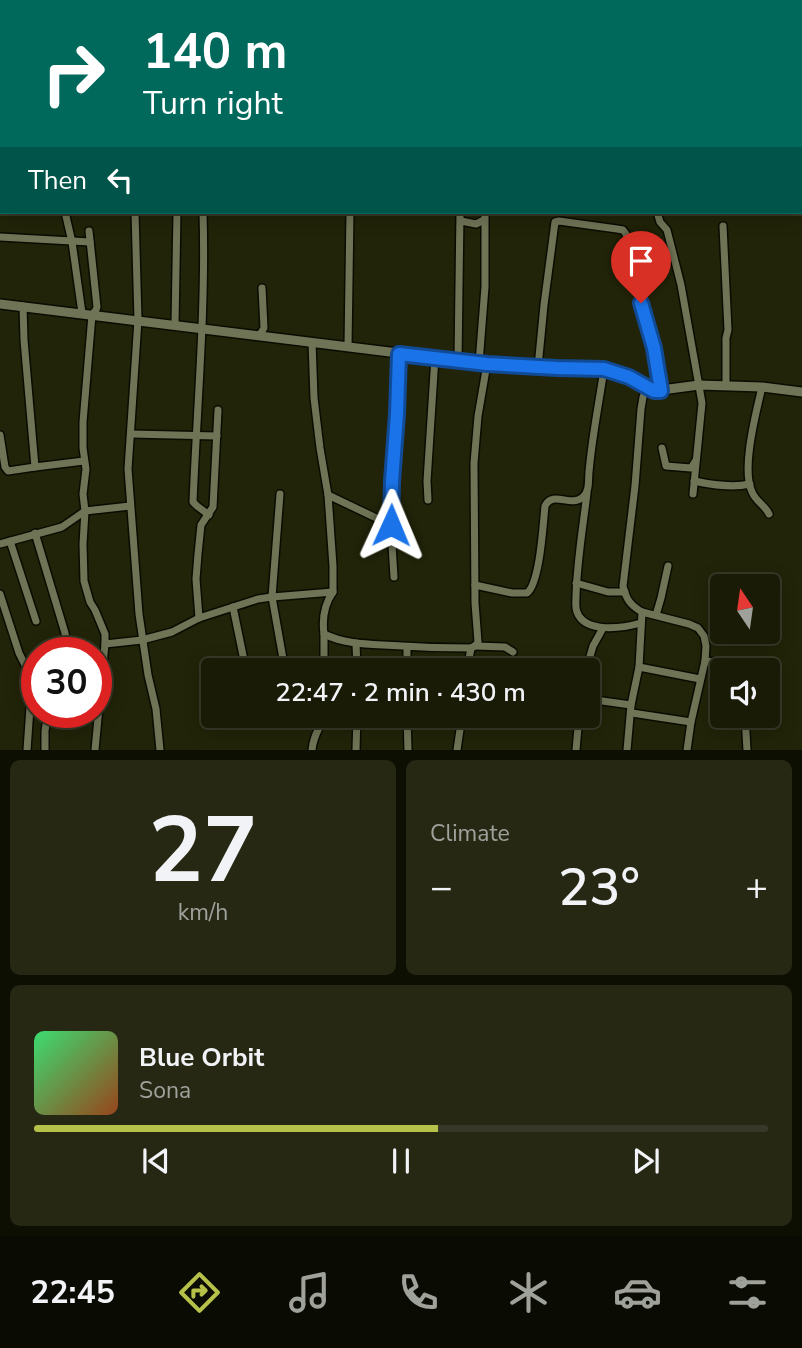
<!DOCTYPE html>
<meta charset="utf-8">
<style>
body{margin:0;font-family:"Nunito Sans",sans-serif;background:#262814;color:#f1f3f6;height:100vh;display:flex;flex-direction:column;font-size:26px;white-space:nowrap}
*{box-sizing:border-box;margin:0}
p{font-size:23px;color:#9fa19b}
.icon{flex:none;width:38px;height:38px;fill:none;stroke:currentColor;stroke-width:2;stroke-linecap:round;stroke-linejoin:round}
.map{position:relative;height:750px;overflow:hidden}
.drawer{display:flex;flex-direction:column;gap:10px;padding:10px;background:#0e0f03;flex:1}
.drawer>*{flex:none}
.hud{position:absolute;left:0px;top:0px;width:803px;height:214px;box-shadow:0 4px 18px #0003,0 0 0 2px #373928;background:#00695c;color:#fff;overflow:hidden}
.needle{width:46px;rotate:347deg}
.buttons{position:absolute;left:710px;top:574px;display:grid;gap:14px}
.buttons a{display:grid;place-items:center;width:70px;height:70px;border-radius:7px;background:#191b06;box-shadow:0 4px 18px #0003,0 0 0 2px #373928;font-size:35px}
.speed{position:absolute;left:21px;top:637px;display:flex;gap:14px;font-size:35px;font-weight:700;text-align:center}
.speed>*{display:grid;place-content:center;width:91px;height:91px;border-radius:50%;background:#191b06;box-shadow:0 4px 18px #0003,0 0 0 2px #373928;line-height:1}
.speed .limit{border:10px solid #d22;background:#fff;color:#111}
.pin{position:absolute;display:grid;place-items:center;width:60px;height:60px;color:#fff;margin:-72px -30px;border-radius:50% 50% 50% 0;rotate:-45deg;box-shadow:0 0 7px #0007}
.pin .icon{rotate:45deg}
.me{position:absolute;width:77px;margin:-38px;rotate:1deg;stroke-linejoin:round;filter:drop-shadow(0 0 5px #0008)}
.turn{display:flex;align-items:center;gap:24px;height:147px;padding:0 28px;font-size:32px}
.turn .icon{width:91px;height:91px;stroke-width:2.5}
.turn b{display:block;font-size:49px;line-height:60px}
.then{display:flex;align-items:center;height:66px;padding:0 28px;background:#0003;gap:14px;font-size:26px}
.big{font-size:52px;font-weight:600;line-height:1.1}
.drawer .widget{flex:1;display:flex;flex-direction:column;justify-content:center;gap:10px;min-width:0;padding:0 24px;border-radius:10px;background:#262814}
.drawer .dial{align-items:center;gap:0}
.dial b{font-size:91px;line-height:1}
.song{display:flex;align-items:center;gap:21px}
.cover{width:84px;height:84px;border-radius:10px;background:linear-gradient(135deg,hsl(140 70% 55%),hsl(20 70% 35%))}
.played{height:7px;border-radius:4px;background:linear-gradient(90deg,#b6c149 55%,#373928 55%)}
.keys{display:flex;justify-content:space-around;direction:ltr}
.heat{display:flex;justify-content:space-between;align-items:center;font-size:38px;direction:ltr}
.drawer .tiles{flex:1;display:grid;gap:10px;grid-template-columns:1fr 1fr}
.widget:last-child{grid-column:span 2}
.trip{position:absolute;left:201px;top:658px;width:399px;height:70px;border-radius:7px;background:#191b06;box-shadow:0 4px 18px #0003,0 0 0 2px #373928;font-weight:600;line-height:70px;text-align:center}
.dock{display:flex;height:112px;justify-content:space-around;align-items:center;background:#0a0b02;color:#9fa19b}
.dock .icon{width:49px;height:49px}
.dock .active{color:#b6c149}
.dock b{font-size:32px;color:#f1f3f6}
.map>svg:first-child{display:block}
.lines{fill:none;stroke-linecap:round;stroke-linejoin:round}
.minor-casing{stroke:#0b0c00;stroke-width:10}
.tertiary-casing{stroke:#0b0c00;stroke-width:12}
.minor{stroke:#707456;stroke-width:7}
.tertiary{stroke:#707456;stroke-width:9}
.route-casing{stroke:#114b97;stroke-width:18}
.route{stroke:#1a73e8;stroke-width:12}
</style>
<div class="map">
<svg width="802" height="750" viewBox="0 0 802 750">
<rect width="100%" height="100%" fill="#212408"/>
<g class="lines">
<defs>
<g id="minor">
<polyline points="21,0 22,2"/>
<polyline points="80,0 81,2"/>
<polyline points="622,0 628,1"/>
<polyline points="2,2 15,0"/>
<polyline points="156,2 156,0"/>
<polyline points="252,2 253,0"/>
<polyline points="288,2 288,0"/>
<polyline points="324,2 324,0"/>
<polyline points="355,2 356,0"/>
<polyline points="514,2 515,0"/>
<polyline points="670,2 671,0"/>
<polyline points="725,2 725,0"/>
<polyline points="802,19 802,17"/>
<polyline points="0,79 2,84"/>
<polyline points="0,100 2,100"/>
<polyline points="0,135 2,135"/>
<polyline points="65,212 72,242 82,313"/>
<polyline points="135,212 138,320 128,469 139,614 148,675 156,709 160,750"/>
<path d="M203,212c3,97 -6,193 -10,290l4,4 12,9"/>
<polyline points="657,212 660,222 667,230 681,285 702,403 693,494"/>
<polyline points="461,221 476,224 484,220"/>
<polyline points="723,226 728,330 726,338 726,385"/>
<path d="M89,231l8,76 -1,3 -4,5 -9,107v26l3,21 -3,25 2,17 -2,33 1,37 6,21 5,8 10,24v10l37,-4 30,-8 27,-14 59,-19 14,-2 61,-5c-9,13 -11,27 -9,42 18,9 39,10 59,11 29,2 59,3 88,3l4,-2 3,-4 -3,-39 -1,-140 4,-47 9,-52"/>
<polyline points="0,237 90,242"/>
<polyline points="23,306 24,340 35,467 84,461"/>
<polyline points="175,325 177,212"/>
<polyline points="259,336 264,328 262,288"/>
<polyline points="312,342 314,398 320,448 328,495 333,566 333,592"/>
<polyline points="348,346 350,212"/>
<polyline points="458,360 460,212"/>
<polyline points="479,363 485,287 485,212"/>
<polyline points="538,367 544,305 555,222 559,221 617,229 623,230 626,234 637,287 654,348 661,391"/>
<path d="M762,387c-6,26 -21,82 -10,105 4,10 13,13 17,22"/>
<polyline points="131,434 217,436"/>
<polyline points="0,435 5,467 8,471 35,467"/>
<polyline points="662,448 666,466 691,468 696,460"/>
<path d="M694,481c19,4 38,7 56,3"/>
<path d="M587,493c-4,34 -10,68 -11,103 0,5 -1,11 1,16 8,22 46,16 64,11"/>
<polyline points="280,494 272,597 285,670"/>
<polyline points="328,495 391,525"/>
<polyline points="428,500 427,481 435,357"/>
<polyline points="35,533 65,633 68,653"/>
<polyline points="10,541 36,621"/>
<polyline points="0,544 62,527 85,511 130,506"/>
<polyline points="394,577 390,512 394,446 398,414 399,353"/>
<polyline points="576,583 608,592 625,592"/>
<path d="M475,585l37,8h15c13,-10 16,-68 18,-87 8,-16 26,2 38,-9 7,-6 5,-17 6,-25 3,-35 10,-69 15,-103"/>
<polyline points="0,594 19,653 32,679 27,750"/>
<polyline points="233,607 246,670"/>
<polyline points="642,612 689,624 698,628 704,636 706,646 705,661 691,722 687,750"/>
<polyline points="656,615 661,598 668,566"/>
<polyline points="199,618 196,579 198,554 201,525 213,507 218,410"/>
<polyline points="356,643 357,670"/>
<polyline points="475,646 505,647 513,652"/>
<polyline points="407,647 407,670"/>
<polyline points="705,661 738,664 741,666 743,670"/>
<polyline points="639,667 700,679"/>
<polyline points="324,670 324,634"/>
<polyline points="467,670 471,648"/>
<polyline points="586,670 593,646 603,628"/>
<polyline points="588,699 631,705"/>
<polyline points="632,713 691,722"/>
<polyline points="407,716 408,750"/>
<polyline points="745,716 747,750"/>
<polyline points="45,750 45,731 48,712"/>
<polyline points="95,750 105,644"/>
<path d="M312,750c1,-14 8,-23 13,-34"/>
<polyline points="356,750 357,716"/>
<polyline points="457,750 462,716"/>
<polyline points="576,750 579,716"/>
<path d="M627,750l4,-45 8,-38 3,-55c-12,-7 -16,-13 -19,-26l12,-100 6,-77 2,-12 4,-9"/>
</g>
<g id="tertiary">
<polyline points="222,0 227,2"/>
<polyline points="0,304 487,364 557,368 604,369 629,377 654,391 699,385 762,387 802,392"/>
</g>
</defs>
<use href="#minor" class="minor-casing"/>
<use href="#tertiary" class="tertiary-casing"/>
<use href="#minor" class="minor"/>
<use href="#tertiary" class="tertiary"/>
</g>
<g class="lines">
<defs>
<polyline id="route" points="391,525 392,481 397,414 399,354 487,364 557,368 604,369 629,377 654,391 661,391 654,348 641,303"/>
</defs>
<use href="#route" class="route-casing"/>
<use href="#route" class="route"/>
</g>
</svg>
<div class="buttons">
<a><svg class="needle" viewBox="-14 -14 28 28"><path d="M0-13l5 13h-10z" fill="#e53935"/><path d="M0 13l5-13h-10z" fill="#9fa19b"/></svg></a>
<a><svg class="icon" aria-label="sound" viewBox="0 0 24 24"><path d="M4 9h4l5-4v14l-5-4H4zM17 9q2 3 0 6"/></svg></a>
</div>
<div class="speed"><div class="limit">30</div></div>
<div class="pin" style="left:641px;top:303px;background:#d93025"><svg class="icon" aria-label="arrive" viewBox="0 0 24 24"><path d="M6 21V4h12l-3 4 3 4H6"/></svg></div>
<svg class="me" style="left:391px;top:525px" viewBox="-20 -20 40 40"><path d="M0-17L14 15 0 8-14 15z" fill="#1a73e8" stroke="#fff" stroke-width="4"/></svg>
<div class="trip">22:47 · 2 min · 430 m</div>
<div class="hud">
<div class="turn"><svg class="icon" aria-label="right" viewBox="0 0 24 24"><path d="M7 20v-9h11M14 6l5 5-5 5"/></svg><div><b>140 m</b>Turn right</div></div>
<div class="then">Then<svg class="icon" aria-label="left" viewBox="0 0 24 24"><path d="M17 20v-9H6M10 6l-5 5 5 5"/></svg></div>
</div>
</div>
<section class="drawer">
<div class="tiles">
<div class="widget dial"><b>27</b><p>km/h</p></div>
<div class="widget"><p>Climate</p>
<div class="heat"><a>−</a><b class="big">23°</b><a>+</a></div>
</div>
<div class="widget">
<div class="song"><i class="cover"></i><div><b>Blue Orbit</b><p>Sona</p></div></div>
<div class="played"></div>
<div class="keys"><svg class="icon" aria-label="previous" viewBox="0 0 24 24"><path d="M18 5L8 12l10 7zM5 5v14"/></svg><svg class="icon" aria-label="pause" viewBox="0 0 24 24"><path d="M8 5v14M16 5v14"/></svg><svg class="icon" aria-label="next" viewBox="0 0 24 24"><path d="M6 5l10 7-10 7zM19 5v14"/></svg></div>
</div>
</div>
</section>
<nav class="dock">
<b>22:45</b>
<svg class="icon active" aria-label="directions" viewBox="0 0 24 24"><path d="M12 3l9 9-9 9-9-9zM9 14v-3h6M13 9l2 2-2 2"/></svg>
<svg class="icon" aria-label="music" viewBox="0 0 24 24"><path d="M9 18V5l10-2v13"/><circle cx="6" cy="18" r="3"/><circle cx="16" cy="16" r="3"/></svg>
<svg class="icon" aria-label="phone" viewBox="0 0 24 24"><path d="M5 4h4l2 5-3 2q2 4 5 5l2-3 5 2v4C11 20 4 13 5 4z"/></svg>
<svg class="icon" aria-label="climate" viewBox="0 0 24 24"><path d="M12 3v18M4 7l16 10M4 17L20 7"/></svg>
<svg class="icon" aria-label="car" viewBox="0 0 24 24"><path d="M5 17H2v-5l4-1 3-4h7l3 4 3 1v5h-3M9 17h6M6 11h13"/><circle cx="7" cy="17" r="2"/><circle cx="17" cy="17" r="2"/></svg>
<svg class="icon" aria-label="filters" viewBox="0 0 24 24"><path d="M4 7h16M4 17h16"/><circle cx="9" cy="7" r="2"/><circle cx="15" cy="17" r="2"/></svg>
</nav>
